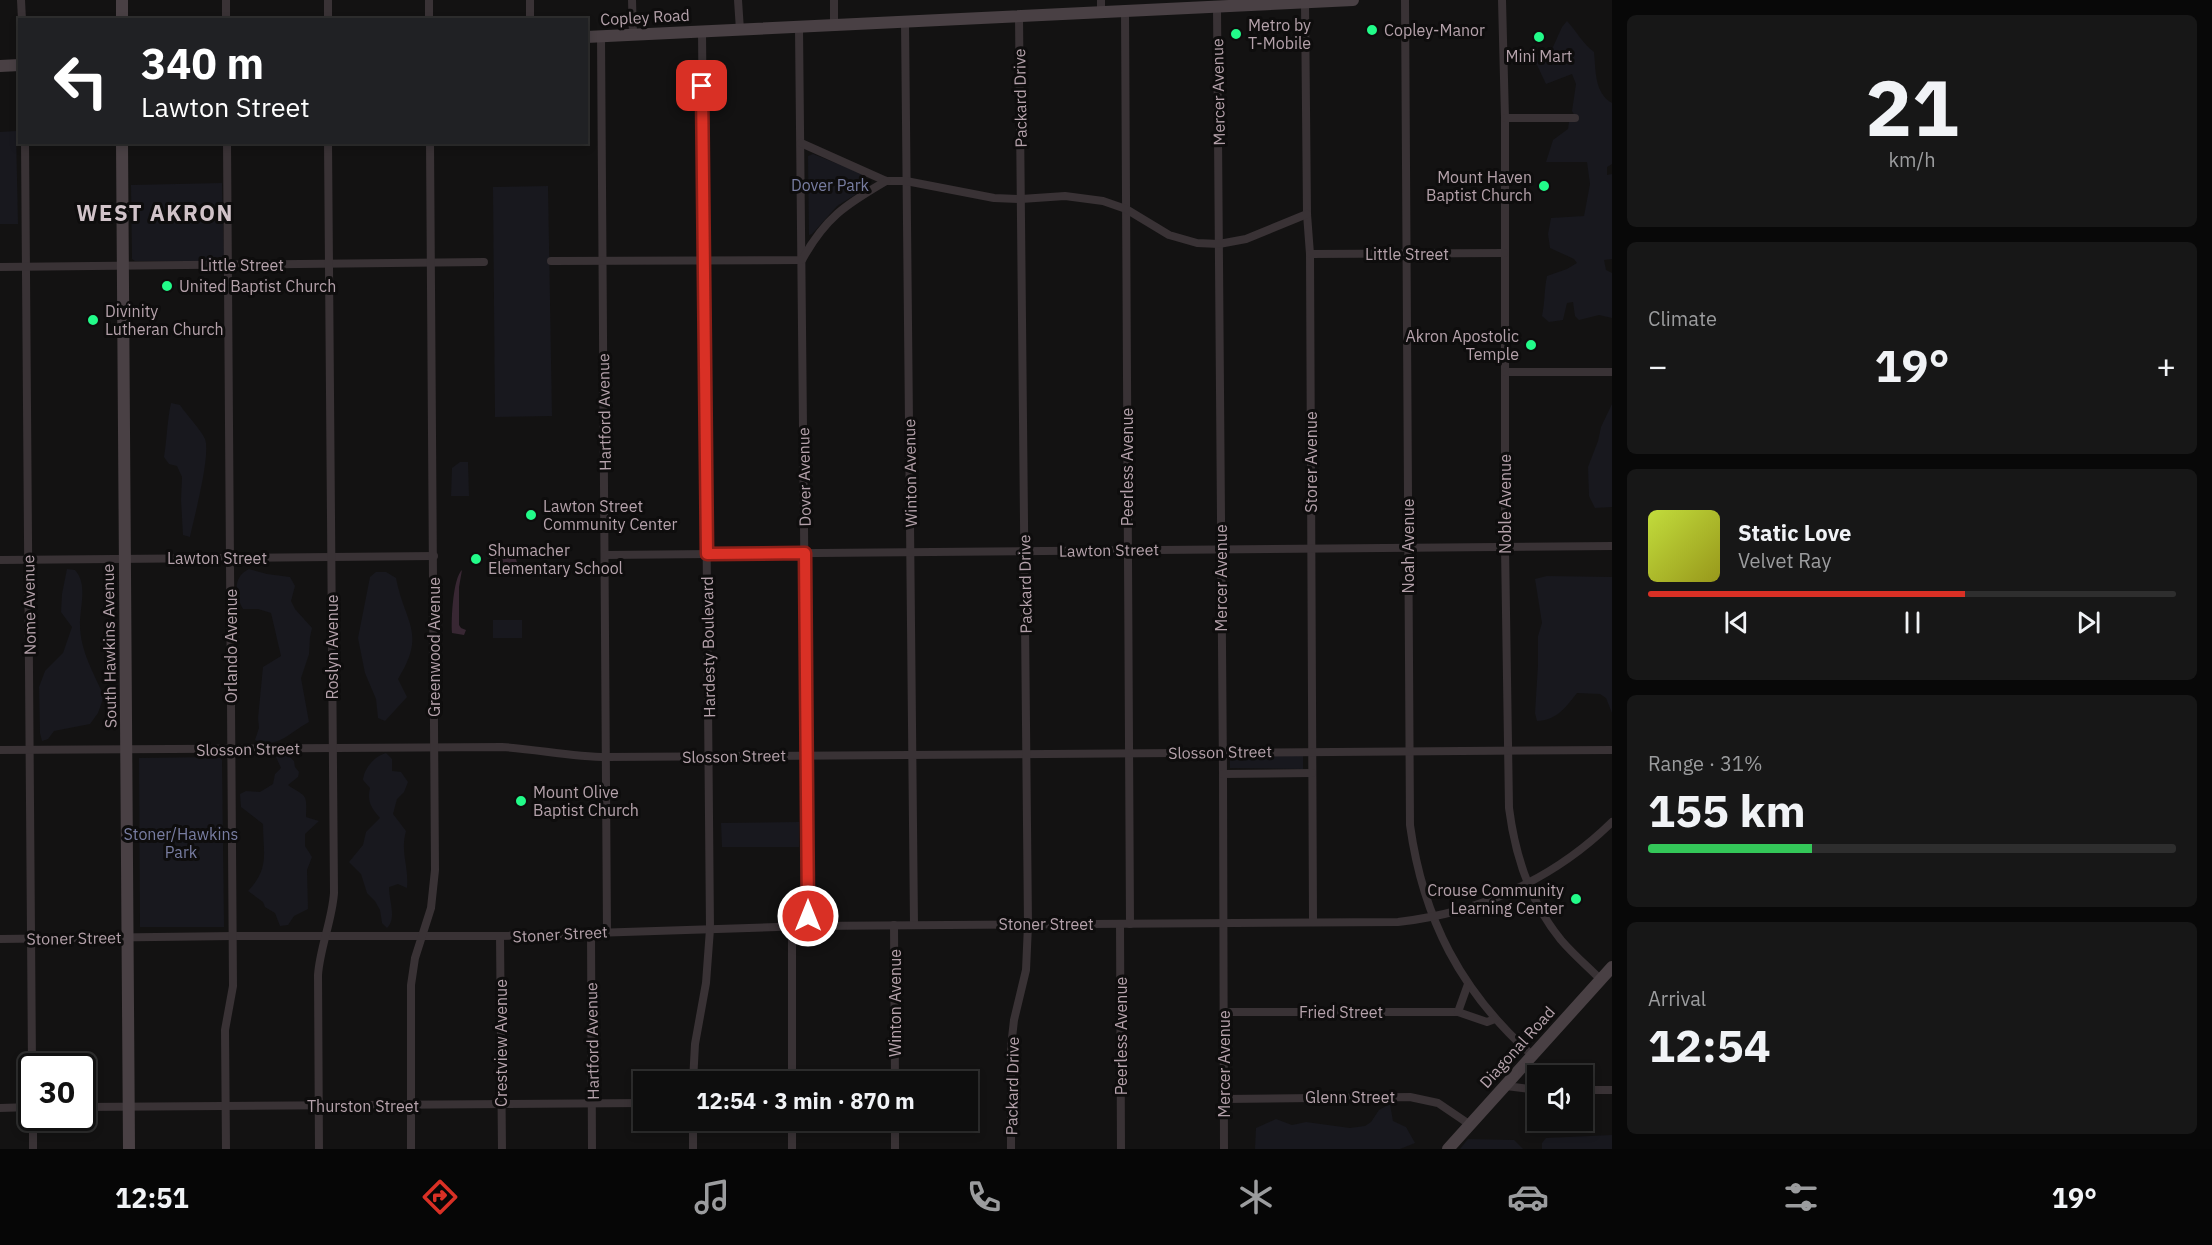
<!DOCTYPE html>
<meta charset="utf-8">
<style>
body{margin:0;font-family:"IBM Plex Sans",sans-serif;background:#171717;color:#f1f3f6;height:100vh;display:flex;flex-direction:column;font-size:22px;white-space:nowrap}
*{box-sizing:border-box;margin:0}
p{font-size:20px;color:#9b9c9e}
.icon{flex:none;width:33px;height:33px;fill:none;stroke:currentColor;stroke-width:2;stroke-linecap:round;stroke-linejoin:round}
.map{position:relative;flex:1;overflow:hidden}
.details{display:flex;flex-direction:column;gap:15px;padding:15px;background:#080808;width:600px}
.details>*{flex:none}
.guide{position:absolute;left:18px;top:18px;width:570px;height:126px;border-radius:0px;box-shadow:0 3px 9px #0003,0 0 0 2px #2e2e2e;background:#202124;color:#fff;overflow:hidden}
.tools{position:absolute;left:1527px;top:1065px;display:grid;gap:12px}
.tools a{display:grid;place-items:center;width:66px;height:66px;border-radius:0px;background:#0e0e0e;box-shadow:0 3px 9px #0003,0 0 0 2px #2e2e2e;font-size:30px}
.speed{position:absolute;left:18px;top:1053px;display:flex;gap:12px;font-size:30px;font-weight:700;text-align:center}
.speed>*{display:grid;place-content:center;width:78px;height:78px;border-radius:50%;background:#0e0e0e;box-shadow:0 3px 9px #0003,0 0 0 2px #2e2e2e;line-height:1}
.speed .limit{border:3px solid #111;border-radius:9px;background:#fff;color:#111}
.pin{position:absolute;display:grid;place-items:center;width:51px;height:51px;color:#fff;margin:-26px;border-radius:12px;box-shadow:0 3px 9px #0006}
.me{position:absolute;width:66px;margin:-33px;rotate:0deg;stroke-linejoin:round;filter:drop-shadow(0 0 4px #0008)}
.turn{display:flex;align-items:center;gap:21px;height:126px;padding:0 24px;font-size:27px}
.turn .icon{width:78px;height:78px;stroke-width:2.5}
.turn b{display:block;font-size:42px;line-height:51px}
.big{font-size:45px;font-weight:800;line-height:1.1}
.details .tile{flex:1;display:flex;flex-direction:column;justify-content:center;gap:9px;min-width:0;padding:0 21px;border-radius:9px;background:#171717}
.details .dial{align-items:center;gap:0}
.dial b{font-size:78px;line-height:1}
.song{display:flex;align-items:center;gap:18px}
.cover{width:72px;height:72px;border-radius:9px;background:linear-gradient(135deg,hsl(70 70% 55%),hsl(60 70% 35%))}
.played{height:6px;border-radius:3px;background:linear-gradient(90deg,#d93025 60%,#2e2e2e 60%)}
.keys{display:flex;justify-content:space-around;direction:ltr}
.heat{display:flex;justify-content:space-between;align-items:center;font-size:33px;direction:ltr}
.charge{height:9px;border-radius:4px;background:linear-gradient(90deg,#34c759 31%,#2e2e2e 0)}
.trip{position:absolute;left:633px;top:1071px;width:345px;height:60px;border-radius:0px;background:#0e0e0e;box-shadow:0 3px 9px #0003,0 0 0 2px #2e2e2e;font-weight:800;line-height:60px;text-align:center}
.tabs{display:flex;height:96px;justify-content:space-around;align-items:center;background:#060606;color:#9b9c9e}
.tabs .icon{width:42px;height:42px}
.tabs .current{color:#d93025}
.tabs b{font-size:27px;color:#f1f3f6}
main{display:flex;flex:1;min-height:0}
.map>svg:first-child{display:block}
.green{fill:#18181e}
.water{fill:#382733}
.lines{fill:none;stroke-linecap:round;stroke-linejoin:round}
.street{stroke:#393235;stroke-width:8}
.secondary{stroke:#494044;stroke-width:12}
.route-casing{stroke:#8d1f18;stroke-width:15}
.route{stroke:#d93025;stroke-width:10}
.poi-dot{fill:#22fb89;stroke:#0e0d0d;stroke-width:2}
.labels{text-anchor:middle;stroke-width:6;stroke-linejoin:round;paint-order:stroke}
.street-label{font-size:16px;fill:#b5a2ab;stroke:#0e0d0d}
.poi-label{font-size:16px;fill:#b5a2ab;stroke:#0e0d0d;text-anchor:start}
.park-label{font-size:16px;fill:#787da1;stroke:#0e0d0d}
.district-label{font-size:22px;font-weight:bold;letter-spacing:1.5px;fill:#d1c3c9;stroke:#0e0d0d}
</style>
<main>
<div class="map">
<svg width="1612" height="1149" viewBox="0 0 1612 1149">
<rect width="100%" height="100%" fill="#131212"/>
<g class="green">
<path d="M1567,21c10,11 16,23 27,31 2,18 0,41 18,51v61l-5,3v8l5,-1v85l-8,1 2,10 6,3v45l-13,-3 -20,5 -4,-4 -2,-14 -6,1 -4,17 -14,2 -7,-6c3,-14 2,-26 5,-40l20,-7 10,-6 -3,-4 -24,-11 -2,-14 3,-16 33,-2 6,-32 -3,-22h-41l7,-22 15,-11 1,-7 9,-1 -6,-10 4,-27 -4,-10 -26,10 -9,-19 -9,-5 25,-13 9,-20z"/>
<polygon points="16,131 18,224 0,224 0,132"/>
<polygon points="813,154 861,173 867,181 866,188 837,206 812,234 809,235 808,156"/>
<polygon points="222,183 224,257 219,261 135,261 132,259 131,185"/>
<polygon points="548,186 552,416 495,417 493,187"/>
<path d="M171,403l9,2c5,8 22,26 25,34 6,16 -11,79 -15,98l-7,-2 -2,-35 1,-23 -5,-11 -8,-2 -5,-7c3,-18 3,-36 7,-54z"/>
<polygon points="1612,404 1612,507 1595,508 1589,496 1588,467 1598,441 1601,427"/>
<polygon points="460,462 468,462 469,496 451,496 452,468"/>
<path d="M67,569l8,1c13,14 5,37 5,55 0,25 14,49 24,71l-6,17 -8,11 -36,7 -6,8 -6,2 -2,-8 -1,-46 6,-16 18,-18 9,-26 -11,-15 1,-18z"/>
<path d="M249,569l18,5 23,3 5,9 -4,15 4,8 17,19 -2,9 -1,17 -8,24 8,44c-17,9 -34,29 -54,18l4,-12 -1,-10 5,-51 18,-11 -10,-43 -13,-4h-15c-8,-14 -11,-32 6,-40z"/>
<path d="M376,572h10l10,6c9,46 31,55 2,101l9,18 -22,24 -7,-3 -2,-19 -11,-26 -7,-35 12,-61z"/>
<path d="M1547,576l65,1v136l-6,-15 -6,-4 -23,-1c-11,14 -21,28 -40,28l-2,-8 3,-48v-29l4,-13 -7,-44z"/>
<rect x="493" y="620" width="29" height="18"/>
<path d="M285,752l9,9 1,6 4,5 -1,5 -10,8c18,13 19,6 18,32l13,4 -14,13v12l7,11 -5,13 1,39 -14,7 -6,9 -8,1 -5,-13 -10,-6 -2,-5 -15,-11c22,-23 15,-38 15,-67l-22,-17 -1,-13 6,-3 14,1 13,-8 2,-10 6,-6 -5,-11z"/>
<path d="M386,753l6,6v12l9,1 7,10 -4,10 -7,7 -4,15 13,17c-6,22 3,34 1,57l-9,-4 -9,3c0,14 8,31 -2,41l-5,-5 -2,-13 -5,-9 -8,-8 -6,-19 -12,-12 14,-17 3,-13 14,-14c-9,-11 -13,-16 -10,-30l-7,-8c1,-12 12,-24 23,-27z"/>
<polygon points="1303,755 1303,769 1230,768 1230,756"/>
<polygon points="220,757 222,760 224,927 140,927 139,758"/>
<polygon points="799,822 799,847 722,847 721,823"/>
<polygon points="1390,1104 1393,1121 1406,1127 1415,1143 1400,1149 1255,1149 1256,1128 1276,1119 1292,1125 1306,1122 1350,1128 1365,1126 1371,1122 1379,1110"/>
<polygon points="1612,1135 1612,1149 1542,1149 1542,1143 1546,1138"/>
<polygon points="1468,1139 1514,1140 1523,1149 1460,1149"/>
</g>
<g class="water">
<polygon points="510,550 519,551 516,559 518,566 516,569 494,560 494,558 503,551"/>
<path d="M462,570l-3,17v38l2,3 5,2 -2,5 -12,-2c-1,-14 1,-55 10,-63z"/>
</g>
<g class="lines">
<g class="street">
<polyline points="21,0 22,20"/>
<polyline points="226,0 226,20"/>
<polyline points="328,0 328,20"/>
<polyline points="429,0 429,20"/>
<polyline points="530,0 530,20"/>
<polyline points="632,0 633,35"/>
<polyline points="738,0 740,30"/>
<polyline points="834,0 834,25"/>
<polyline points="1101,0 1101,12"/>
<path d="M1405,0l5,825c13,94 51,167 122,230"/>
<path d="M1502,0l3,118v429l4,261c6,47 21,94 52,132 12,14 26,26 39,39"/>
<polyline points="1305,3 1307,214 1310,254 1313,922"/>
<polyline points="1217,7 1223,774 1224,1149"/>
<polyline points="1125,11 1130,924"/>
<polyline points="905,22 914,925"/>
<polyline points="799,28 808,926"/>
<polyline points="601,36 607,932"/>
<polyline points="1505,118 1575,118"/>
<polyline points="25,142 32,1066"/>
<polyline points="801,143 886,181 906,181 994,198 1021,199 1065,196 1103,201 1126,209 1169,235 1197,243 1219,244 1246,239 1307,214"/>
<polyline points="1310,254 1504,253"/>
<path d="M551,261l251,-1c23,-42 43,-55 84,-79"/>
<polyline points="0,267 484,262"/>
<polyline points="1505,372 1612,372"/>
<polyline points="605,555 1612,546"/>
<polyline points="0,560 434,556"/>
<path d="M0,750l502,-3c35,2 69,10 105,10l1005,-7"/>
<polyline points="1223,774 1312,773"/>
<polyline points="1120,924 1121,1149"/>
<polyline points="894,925 895,1082"/>
<polyline points="792,927 792,1082"/>
<polyline points="591,933 592,1149"/>
<polyline points="500,936 502,1149"/>
<path d="M0,939l233,-3h267l308,-10 590,-4c81,-9 156,-43 214,-100"/>
<polyline points="1224,1012 1458,1012 1487,1022 1495,1019"/>
<polyline points="1458,1012 1468,984"/>
<polyline points="693,1082 695,1044 706,983 710,929 702,31"/>
<polyline points="1506,1086 1538,1090"/>
<polyline points="1582,1090 1612,1090"/>
<polyline points="1224,1099 1410,1097 1438,1103 1469,1124"/>
<polyline points="82,1107 644,1103"/>
<polyline points="0,1108 32,1107"/>
<polyline points="33,1118 33,1149"/>
<polyline points="792,1120 792,1149"/>
<polyline points="895,1120 895,1149"/>
<polyline points="226,1149 225,1030 233,986 227,142"/>
<path d="M319,1149l-1,-174c2,-28 14,-54 16,-82l-6,-751"/>
<polyline points="411,1149 411,985 415,958 431,908 435,870 430,142"/>
<polyline points="693,1149 693,1120"/>
<polyline points="1011,1149 1011,1047 1014,1020 1026,970 1028,925 1019,17"/>
</g>
<g class="secondary">
<polyline points="122,0 122,20"/>
<polyline points="586,37 1353,0"/>
<polyline points="0,66 20,65"/>
<polyline points="122,142 129,1149"/>
<polyline points="1448,1149 1612,967"/>
</g>
</g>
<g class="lines">
<defs>
<polyline id="route" points="702,86 707,554 805,553 808,916"/>
</defs>
<use href="#route" class="route-casing"/>
<use href="#route" class="route"/>
</g>
<g class="poi-dot">
<circle cx="1372" cy="30" r="6"/>
<circle cx="1236" cy="34" r="6"/>
<circle cx="1539" cy="37" r="6"/>
<circle cx="1544" cy="186" r="6"/>
<circle cx="167" cy="286" r="6"/>
<circle cx="93" cy="320" r="6"/>
<circle cx="1531" cy="345" r="6"/>
<circle cx="531" cy="515" r="6"/>
<circle cx="476" cy="559" r="6"/>
<circle cx="521" cy="801" r="6"/>
<circle cx="1576" cy="899" r="6"/>
</g>
<g class="labels">
<g class="street-label">
<text transform="translate(645 17) rotate(-3)" y="6">Copley Road</text>
<text transform="translate(1218 92) rotate(-91)" y="6">Mercer Avenue</text>
<text transform="translate(1020 98) rotate(-91)" y="6">Packard Drive</text>
<text x="1407" y="260">Little Street</text>
<text x="242" y="271">Little Street</text>
<text transform="translate(604 412) rotate(-91)" y="6">Hartford Avenue</text>
<text transform="translate(1311 462) rotate(-90)" y="6">Storer Avenue</text>
<text transform="translate(1127 467) rotate(-90)" y="6">Peerless Avenue</text>
<text transform="translate(910 473) rotate(-91)" y="6">Winton Avenue</text>
<text transform="translate(804 477) rotate(-91)" y="6">Dover Avenue</text>
<text transform="translate(1505 504) rotate(-90)" y="6">Noble Avenue</text>
<text transform="translate(1408 546) rotate(-90)" y="6">Noah Avenue</text>
<text transform="translate(1109 550) rotate(-1)" y="6">Lawton Street</text>
<text x="217" y="564">Lawton Street</text>
<text transform="translate(1221 578) rotate(-90)" y="6">Mercer Avenue</text>
<text transform="translate(1025 584) rotate(-91)" y="6">Packard Drive</text>
<text transform="translate(29 605) rotate(-91)" y="6">Nome Avenue</text>
<text transform="translate(109 646) rotate(-91)" y="6">South Hawkins Avenue</text>
<text transform="translate(231 646) rotate(-90)" y="6">Orlando Avenue</text>
<text transform="translate(332 647) rotate(-90)" y="6">Roslyn Avenue</text>
<text transform="translate(434 647) rotate(-90)" y="6">Greenwood Avenue</text>
<text transform="translate(708 647) rotate(-91)" y="6">Hardesty Boulevard</text>
<text transform="translate(248 749) rotate(-1)" y="6">Slosson Street</text>
<text transform="translate(1220 752) rotate(-1)" y="6">Slosson Street</text>
<text transform="translate(734 756) rotate(-1)" y="6">Slosson Street</text>
<text x="1046" y="930">Stoner Street</text>
<text transform="translate(560 934) rotate(-3)" y="6">Stoner Street</text>
<text transform="translate(74 938) rotate(-1)" y="6">Stoner Street</text>
<text transform="translate(895 1003) rotate(-90)" y="6">Winton Avenue</text>
<text x="1341" y="1018">Fried Street</text>
<text transform="translate(1121 1036) rotate(-90)" y="6">Peerless Avenue</text>
<text transform="translate(592 1041) rotate(-91)" y="6">Hartford Avenue</text>
<text transform="translate(501 1043) rotate(-90)" y="6">Crestview Avenue</text>
<text transform="translate(1517 1047) rotate(-48)" y="6">Diagonal Road</text>
<text transform="translate(1224 1064) rotate(-90)" y="6">Mercer Avenue</text>
<text transform="translate(1012 1086) rotate(-89)" y="6">Packard Drive</text>
<text x="1350" y="1103">Glenn Street</text>
<text x="363" y="1112">Thurston Street</text>
</g>
<g class="poi-label">
<text x="1248" y="31">Metro by<tspan x="1248" dy="18">T-Mobile</tspan></text>
<text x="1384" y="36">Copley-Manor</text>
<text x="1539" y="62" text-anchor="middle">Mini Mart</text>
<text x="1532" y="183" text-anchor="end">Mount Haven<tspan x="1532" dy="18">Baptist Church</tspan></text>
<text x="179" y="292">United Baptist Church</text>
<text x="105" y="317">Divinity<tspan x="105" dy="18">Lutheran Church</tspan></text>
<text x="1519" y="342" text-anchor="end">Akron Apostolic<tspan x="1519" dy="18">Temple</tspan></text>
<text x="543" y="512">Lawton Street<tspan x="543" dy="18">Community Center</tspan></text>
<text x="488" y="556">Shumacher<tspan x="488" dy="18">Elementary School</tspan></text>
<text x="533" y="798">Mount Olive<tspan x="533" dy="18">Baptist Church</tspan></text>
<text x="1564" y="896" text-anchor="end">Crouse Community<tspan x="1564" dy="18">Learning Center</tspan></text>
</g>
<g class="park-label">
<text x="830" y="191">Dover Park</text>
<text x="181" y="840">Stoner/Hawkins<tspan x="181" dy="18">Park</tspan></text>
</g>
<g class="district-label">
<text x="155" y="221">WEST AKRON</text>
</g>
</g>
</svg>
<div class="tools">
<a><svg class="icon" aria-label="sound" viewBox="0 0 24 24"><path d="M4 9h4l5-4v14l-5-4H4zM17 9q2 3 0 6"/></svg></a>
</div>
<div class="speed"><div class="limit">30</div></div>
<div class="pin" style="left:702px;top:86px;background:#d93025"><svg class="icon" aria-label="arrive" viewBox="0 0 24 24"><path d="M6 21V4h12l-3 4 3 4H6"/></svg></div>
<svg class="me" style="left:808px;top:916px" viewBox="-20 -20 40 40"><circle r="17" fill="#d93025" stroke="#fff" stroke-width="3"/><path d="M0-11L8 9 0 5-8 9z" fill="#fff"/></svg>
<div class="trip">12:54 · 3 min · 870 m</div>
<div class="guide">
<div class="turn"><svg class="icon" aria-label="left" viewBox="0 0 24 24"><path d="M17 20v-9H6M10 6l-5 5 5 5"/></svg><div><b>340 m</b>Lawton Street</div></div>
</div>
</div>
<section class="details">
<div class="tile dial"><b>21</b><p>km/h</p></div>
<div class="tile"><p>Climate</p>
<div class="heat"><a>−</a><b class="big">19°</b><a>+</a></div>
</div>
<div class="tile">
<div class="song"><i class="cover"></i><div><b>Static Love</b><p>Velvet Ray</p></div></div>
<div class="played"></div>
<div class="keys"><svg class="icon" aria-label="previous" viewBox="0 0 24 24"><path d="M18 5L8 12l10 7zM5 5v14"/></svg><svg class="icon" aria-label="pause" viewBox="0 0 24 24"><path d="M8 5v14M16 5v14"/></svg><svg class="icon" aria-label="next" viewBox="0 0 24 24"><path d="M6 5l10 7-10 7zM19 5v14"/></svg></div>
</div>
<div class="tile"><p>Range · 31%</p><b class="big">155 km</b><div class="charge"></div></div>
<div class="tile"><p>Arrival</p><b class="big">12:54</b></div>
</section>
</main>
<nav class="tabs">
<b>12:51</b>
<svg class="icon current" aria-label="directions" viewBox="0 0 24 24"><path d="M12 3l9 9-9 9-9-9zM9 14v-3h6M13 9l2 2-2 2"/></svg>
<svg class="icon" aria-label="music" viewBox="0 0 24 24"><path d="M9 18V5l10-2v13"/><circle cx="6" cy="18" r="3"/><circle cx="16" cy="16" r="3"/></svg>
<svg class="icon" aria-label="phone" viewBox="0 0 24 24"><path d="M5 4h4l2 5-3 2q2 4 5 5l2-3 5 2v4C11 20 4 13 5 4z"/></svg>
<svg class="icon" aria-label="climate" viewBox="0 0 24 24"><path d="M12 3v18M4 7l16 10M4 17L20 7"/></svg>
<svg class="icon" aria-label="car" viewBox="0 0 24 24"><path d="M5 17H2v-5l4-1 3-4h7l3 4 3 1v5h-3M9 17h6M6 11h13"/><circle cx="7" cy="17" r="2"/><circle cx="17" cy="17" r="2"/></svg>
<svg class="icon" aria-label="filters" viewBox="0 0 24 24"><path d="M4 7h16M4 17h16"/><circle cx="9" cy="7" r="2"/><circle cx="15" cy="17" r="2"/></svg>
<b>19°</b>
</nav>
